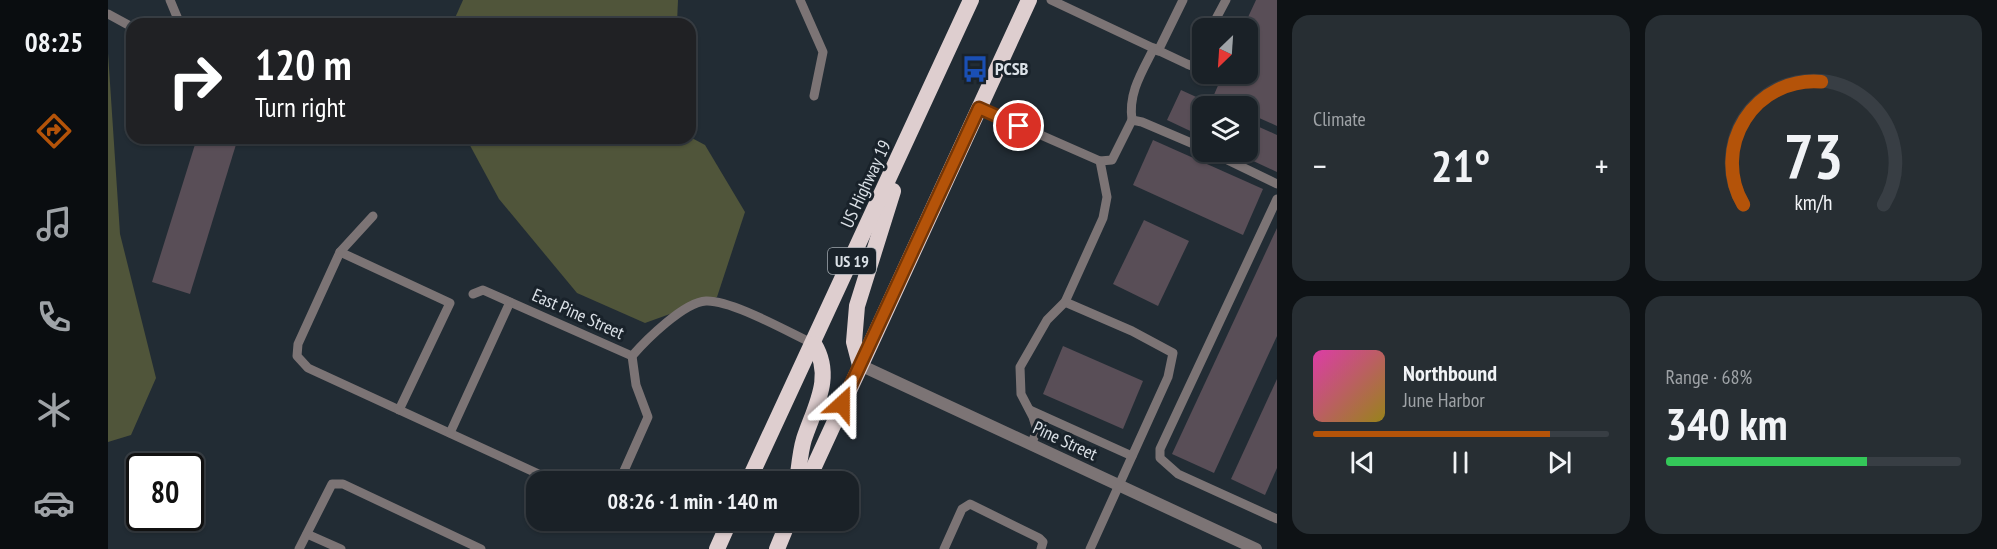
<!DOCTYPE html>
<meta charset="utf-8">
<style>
body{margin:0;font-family:"PT Sans Narrow",sans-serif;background:#272e33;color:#f1f3f6;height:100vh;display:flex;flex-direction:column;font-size:22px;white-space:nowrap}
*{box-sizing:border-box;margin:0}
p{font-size:20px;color:#9fa3a7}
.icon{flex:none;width:33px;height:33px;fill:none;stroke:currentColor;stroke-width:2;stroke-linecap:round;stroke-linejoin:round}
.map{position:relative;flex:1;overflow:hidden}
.panel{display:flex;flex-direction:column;gap:15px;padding:15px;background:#0e1215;width:720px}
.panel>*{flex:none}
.top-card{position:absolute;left:18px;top:18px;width:570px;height:126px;border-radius:18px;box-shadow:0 2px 4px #0004,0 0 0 2px #383e44;background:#202124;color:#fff;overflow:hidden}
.needle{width:39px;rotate:205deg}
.fabs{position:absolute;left:1084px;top:18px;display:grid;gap:12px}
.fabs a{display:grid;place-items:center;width:66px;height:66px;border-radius:12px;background:#1a2127;box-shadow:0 2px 4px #0004,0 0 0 2px #383e44;font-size:30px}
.speed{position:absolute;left:18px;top:453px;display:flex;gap:12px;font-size:30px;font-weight:700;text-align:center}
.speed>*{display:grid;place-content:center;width:78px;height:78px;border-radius:50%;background:#1a2127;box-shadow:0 2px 4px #0004,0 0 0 2px #383e44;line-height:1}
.speed .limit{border:3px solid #111;border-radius:9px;background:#fff;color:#111}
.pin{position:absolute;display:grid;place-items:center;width:51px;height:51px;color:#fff;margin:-26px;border:3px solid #fff;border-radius:50%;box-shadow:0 2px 6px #0007}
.me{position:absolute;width:66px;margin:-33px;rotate:24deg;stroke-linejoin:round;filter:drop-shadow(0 0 4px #0008)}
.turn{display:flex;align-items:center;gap:21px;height:126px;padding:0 30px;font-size:27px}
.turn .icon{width:78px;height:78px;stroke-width:2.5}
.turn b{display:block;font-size:42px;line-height:51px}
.big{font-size:45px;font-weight:800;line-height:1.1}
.panel .card{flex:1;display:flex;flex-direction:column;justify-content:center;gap:9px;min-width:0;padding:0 21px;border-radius:18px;background:#272e33}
.panel .dial{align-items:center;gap:0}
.dial svg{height:156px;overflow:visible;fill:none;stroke:#383e44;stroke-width:7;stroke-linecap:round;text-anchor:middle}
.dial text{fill:#f1f3f6;stroke:none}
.song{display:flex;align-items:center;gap:18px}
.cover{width:72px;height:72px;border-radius:9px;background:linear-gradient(135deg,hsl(320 70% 55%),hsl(50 70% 35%))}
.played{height:6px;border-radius:3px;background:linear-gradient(90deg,#b45309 80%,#383e44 80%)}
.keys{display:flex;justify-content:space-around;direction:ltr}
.heat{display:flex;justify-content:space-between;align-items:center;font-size:33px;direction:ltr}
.charge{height:9px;border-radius:4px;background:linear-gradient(90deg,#34c759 68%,#383e44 0)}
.panel .tiles{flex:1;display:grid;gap:15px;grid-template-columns:repeat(2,1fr)}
.trip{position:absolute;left:418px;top:471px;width:333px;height:60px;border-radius:18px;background:#1a2127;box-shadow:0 2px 4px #0004,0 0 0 2px #383e44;font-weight:800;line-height:60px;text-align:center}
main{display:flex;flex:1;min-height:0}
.tab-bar{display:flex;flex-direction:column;width:108px;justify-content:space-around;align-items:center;background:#0a0d10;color:#9fa3a7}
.tab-bar .icon{width:42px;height:42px}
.tab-bar .selected{color:#b45309}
.tab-bar b{font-size:27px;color:#f1f3f6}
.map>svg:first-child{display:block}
.green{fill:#50553a}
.building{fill:#594e57}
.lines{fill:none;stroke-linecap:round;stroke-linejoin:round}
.service{stroke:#7c7475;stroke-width:9}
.minor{stroke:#7c7475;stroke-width:12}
.trunk{stroke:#dececf;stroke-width:16}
.route-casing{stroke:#753606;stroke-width:15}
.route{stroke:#b45309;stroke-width:10}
.labels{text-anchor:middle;stroke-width:6;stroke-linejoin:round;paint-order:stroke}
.shield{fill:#19222a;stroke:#a1a8ae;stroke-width:1.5}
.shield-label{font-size:16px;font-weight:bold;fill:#dbe1e7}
.poi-label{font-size:18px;font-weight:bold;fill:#dbe1e7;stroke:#19222a;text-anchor:start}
.street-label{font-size:18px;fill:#dbe1e7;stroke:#19222a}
</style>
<main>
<nav class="tab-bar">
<b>08:25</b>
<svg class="icon selected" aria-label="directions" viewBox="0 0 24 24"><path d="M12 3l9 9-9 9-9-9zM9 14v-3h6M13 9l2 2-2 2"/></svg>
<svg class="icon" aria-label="music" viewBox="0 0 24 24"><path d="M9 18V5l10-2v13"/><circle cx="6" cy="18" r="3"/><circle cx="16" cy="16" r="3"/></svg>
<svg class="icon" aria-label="phone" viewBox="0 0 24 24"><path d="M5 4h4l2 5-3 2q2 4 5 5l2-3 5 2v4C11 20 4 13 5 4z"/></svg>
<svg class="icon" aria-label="climate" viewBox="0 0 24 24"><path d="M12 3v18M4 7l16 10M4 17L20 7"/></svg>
<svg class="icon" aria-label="car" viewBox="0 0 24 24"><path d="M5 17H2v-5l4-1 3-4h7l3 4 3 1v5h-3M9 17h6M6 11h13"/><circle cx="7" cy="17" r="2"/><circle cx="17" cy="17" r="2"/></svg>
</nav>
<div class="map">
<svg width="1169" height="549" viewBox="0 0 1169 549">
<rect width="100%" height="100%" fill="#222c34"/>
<g class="green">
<polygon points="355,0 570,0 569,23 357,24 347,18"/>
<polygon points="0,53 12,234 48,378 23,435 0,442"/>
<polygon points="582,137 597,145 637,212 609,297 537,323 469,293 391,199 358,138"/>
</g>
<g class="building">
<polygon points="1148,0 1169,0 1169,126 1140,113 1140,106 1126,106 1105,97 1115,74 1140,74 1140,28 1135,28"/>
<polygon points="1073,90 1108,106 1095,106 1095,137 1059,120"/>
<polygon points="1140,122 1169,135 1169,172 1126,152 1140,152"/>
<polygon points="89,138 130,138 82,294 44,282"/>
<polygon points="1045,140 1155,189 1135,235 1025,185"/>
<polygon points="1036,220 1081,241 1050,306 1005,284"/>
<polygon points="1169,228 1169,336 1106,473 1064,454"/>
<polygon points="955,346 1035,381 1015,429 935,394"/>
<polygon points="1169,379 1169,468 1157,495 1123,479"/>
</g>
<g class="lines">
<g class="service">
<polyline points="62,0 72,24"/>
<polyline points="692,0 715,52 706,96"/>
<polyline points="943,0 1079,64 1084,66 1095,45"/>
<polyline points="0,14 24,27"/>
<polyline points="1103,28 1118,0"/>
<polyline points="1050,51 1075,0"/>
<polyline points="871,108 992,161 1004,160 1024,120 1034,122 1095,148"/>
<path d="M1024,120c-4,-27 10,-48 22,-72"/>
<polyline points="1103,152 1169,184"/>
<polyline points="1169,199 1052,449 1052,458 1070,474 1169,519"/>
<polyline points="265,216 232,252 190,344 189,356 200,368 448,482"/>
<polyline points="232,252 342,303 291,410"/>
<path d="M365,294l10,-4 149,66c14,-16 52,-54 74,-55 26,-1 82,31 108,43"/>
<polyline points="957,302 1024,331 1065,353 1060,377 982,549"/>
<polyline points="922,410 1024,456"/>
<polyline points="342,433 402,302"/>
<polyline points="923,445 929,430 925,417 913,394 912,367 939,320 957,302 995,218 999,197 992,161"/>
<polyline points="511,482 540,417 528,385 524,356"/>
<polyline points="541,520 567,527 601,520"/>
<polyline points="199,534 233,549"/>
<polyline points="191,549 224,484 235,484 373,549"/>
<polyline points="836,549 854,509 862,504 931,538 935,542 933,549"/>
</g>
<polyline class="minor" points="752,365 1148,549"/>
<g class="trunk">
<polyline points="752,365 746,342 749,306 785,191"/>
<polyline points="640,482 863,0"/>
<path d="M689,482c2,-14 3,-30 7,-43 11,-33 30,-62 10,-95"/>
<polyline points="699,482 921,0"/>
<polyline points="609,549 622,520"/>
<polyline points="669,549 681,520"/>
</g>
</g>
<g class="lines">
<defs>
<polyline id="route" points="734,404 871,108 911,126"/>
</defs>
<use href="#route" class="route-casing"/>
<use href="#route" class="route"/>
</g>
<defs>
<symbol id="bus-bare" viewBox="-9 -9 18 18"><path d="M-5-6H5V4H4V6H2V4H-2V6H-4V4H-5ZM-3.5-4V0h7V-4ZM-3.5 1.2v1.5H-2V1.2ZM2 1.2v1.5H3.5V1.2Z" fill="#1a4fb4" stroke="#19222a" stroke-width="2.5" paint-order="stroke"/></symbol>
</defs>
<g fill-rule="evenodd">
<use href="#bus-bare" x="848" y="50" width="38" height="38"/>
</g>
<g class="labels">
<rect class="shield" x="720" y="248" width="48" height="26" rx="4.5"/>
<g class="shield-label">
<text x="744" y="267">US 19</text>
</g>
<g class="poi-label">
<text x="887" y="75">PCSB</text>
</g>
<g class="street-label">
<text transform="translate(758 184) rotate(-65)" y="6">US Highway 19</text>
<text transform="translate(470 314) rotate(24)" y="6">East Pine Street</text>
<text transform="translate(957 441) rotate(25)" y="6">Pine Street</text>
</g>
</g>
</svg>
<div class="fabs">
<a><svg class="needle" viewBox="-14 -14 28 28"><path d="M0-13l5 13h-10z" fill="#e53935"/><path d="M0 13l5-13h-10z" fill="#9fa3a7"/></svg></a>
<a><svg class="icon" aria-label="layers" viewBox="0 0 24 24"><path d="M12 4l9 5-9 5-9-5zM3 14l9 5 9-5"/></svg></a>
</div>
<div class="speed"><div class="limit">80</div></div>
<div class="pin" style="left:911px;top:126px;background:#d93025"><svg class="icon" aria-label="arrive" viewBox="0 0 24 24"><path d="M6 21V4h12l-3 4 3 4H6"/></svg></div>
<svg class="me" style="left:734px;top:404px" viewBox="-20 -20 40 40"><path d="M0-17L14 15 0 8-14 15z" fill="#b45309" stroke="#fff" stroke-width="4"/></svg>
<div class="trip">08:26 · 1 min · 140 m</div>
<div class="top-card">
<div class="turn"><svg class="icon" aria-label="right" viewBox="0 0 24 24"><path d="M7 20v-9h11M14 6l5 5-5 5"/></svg><div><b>120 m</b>Turn right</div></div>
</div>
</div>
<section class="panel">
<div class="tiles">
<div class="card"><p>Climate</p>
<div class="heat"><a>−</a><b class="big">21°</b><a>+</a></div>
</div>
<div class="card dial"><svg viewBox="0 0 100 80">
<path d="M14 69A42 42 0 1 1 86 69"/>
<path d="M14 69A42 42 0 0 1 54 6" stroke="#b45309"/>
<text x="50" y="56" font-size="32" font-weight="700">73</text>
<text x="50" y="72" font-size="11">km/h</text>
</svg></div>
<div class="card">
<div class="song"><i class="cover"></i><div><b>Northbound</b><p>June Harbor</p></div></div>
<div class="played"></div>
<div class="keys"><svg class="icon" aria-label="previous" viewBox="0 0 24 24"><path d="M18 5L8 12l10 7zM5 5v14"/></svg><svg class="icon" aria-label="pause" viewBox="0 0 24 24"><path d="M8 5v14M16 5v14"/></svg><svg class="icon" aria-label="next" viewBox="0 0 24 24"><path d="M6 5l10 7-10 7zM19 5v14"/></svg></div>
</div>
<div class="card"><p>Range · 68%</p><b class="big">340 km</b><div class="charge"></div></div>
</div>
</section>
</main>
